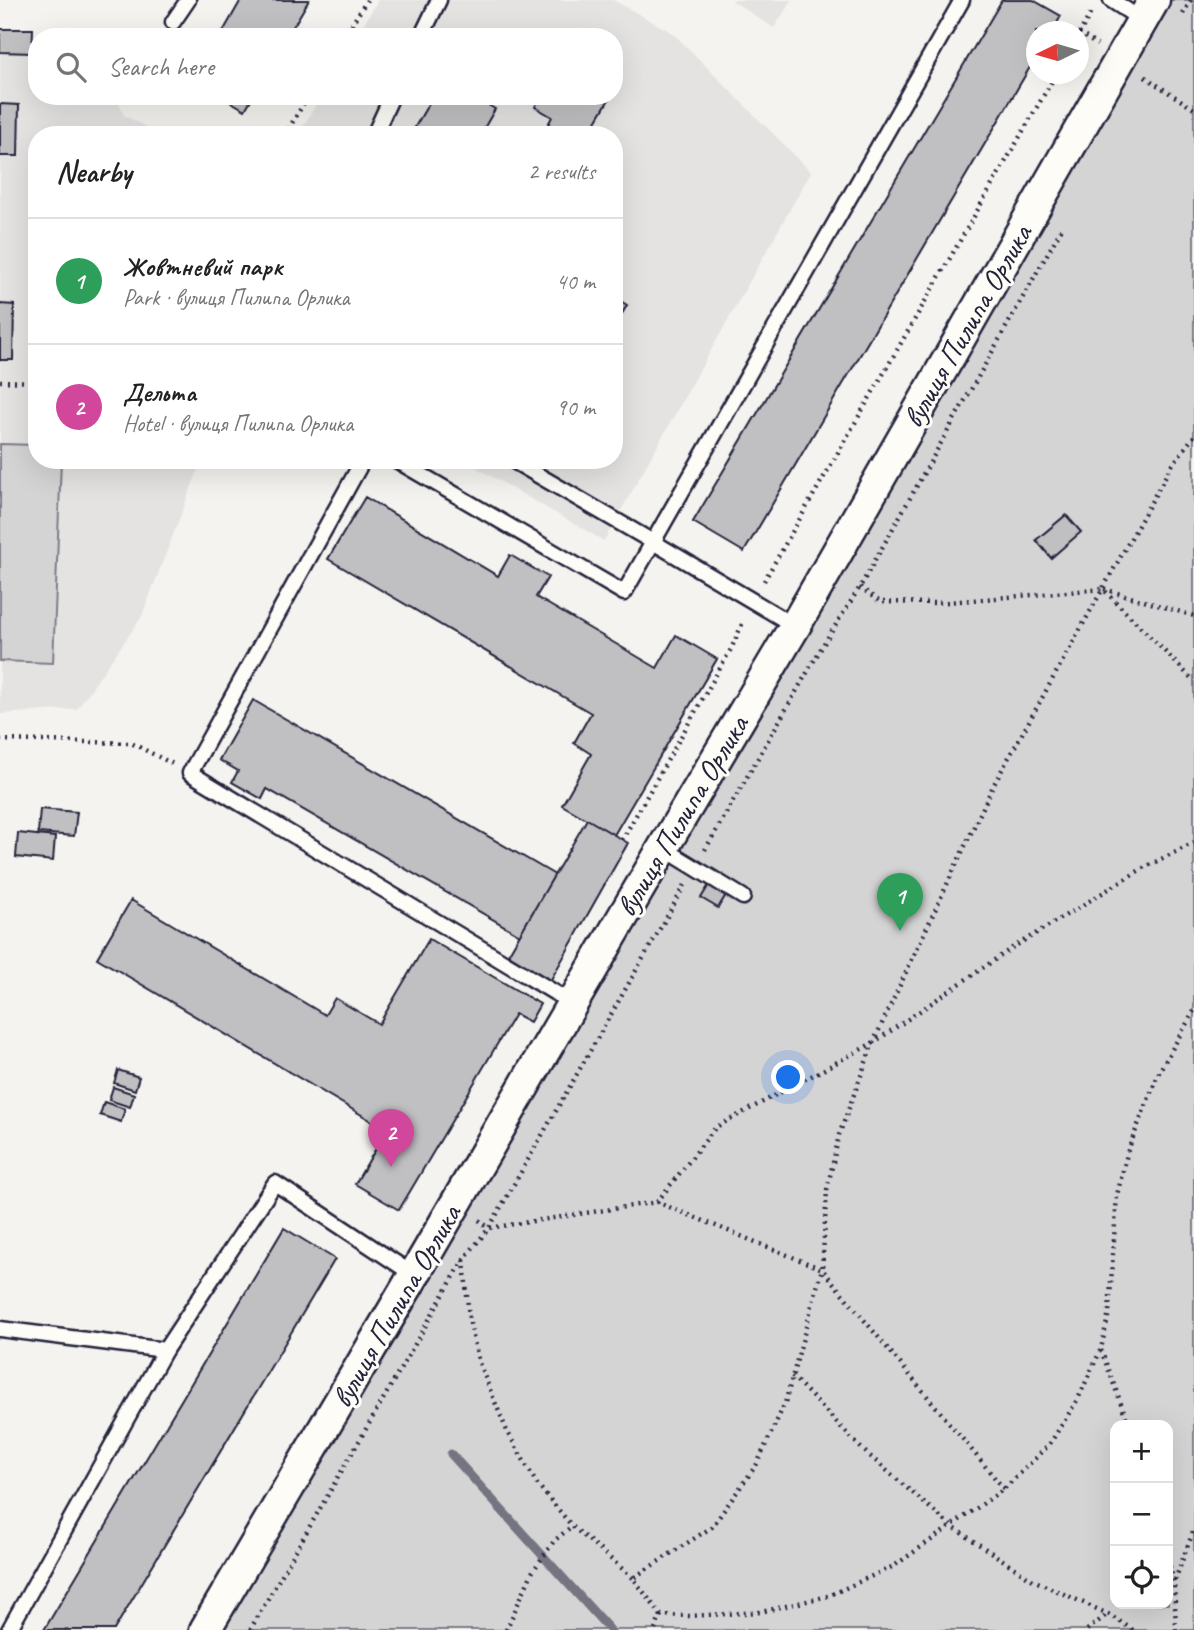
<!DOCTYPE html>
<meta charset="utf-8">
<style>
body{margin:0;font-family:Caveat,sans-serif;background:#f2f2f2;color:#222}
.controls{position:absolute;right:21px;bottom:21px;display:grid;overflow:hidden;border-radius:14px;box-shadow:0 7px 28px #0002}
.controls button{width:63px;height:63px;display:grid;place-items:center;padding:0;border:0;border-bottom:2px solid #e0e0e0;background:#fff;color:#222;font:35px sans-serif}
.compass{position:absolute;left:1026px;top:21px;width:63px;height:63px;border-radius:50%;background:#fff;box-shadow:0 7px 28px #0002;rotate:265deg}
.you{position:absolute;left:789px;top:1078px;width:24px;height:24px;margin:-18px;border:5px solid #fff;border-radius:50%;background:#1a73e8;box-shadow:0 0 0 10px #1a73e833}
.badge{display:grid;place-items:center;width:46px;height:46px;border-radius:50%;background:#c8321e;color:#fff;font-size:23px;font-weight:700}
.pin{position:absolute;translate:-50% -58px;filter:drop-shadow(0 2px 4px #0008)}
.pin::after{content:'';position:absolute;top:37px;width:24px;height:21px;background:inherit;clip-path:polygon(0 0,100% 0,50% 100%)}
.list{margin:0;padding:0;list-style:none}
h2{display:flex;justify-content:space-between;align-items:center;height:91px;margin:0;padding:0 28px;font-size:30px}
h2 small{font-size:23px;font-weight:400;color:#767676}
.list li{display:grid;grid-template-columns:46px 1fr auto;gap:21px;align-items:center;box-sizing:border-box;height:126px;padding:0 28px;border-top:2px solid #e0e0e0}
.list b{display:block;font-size:26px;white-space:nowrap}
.list p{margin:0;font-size:23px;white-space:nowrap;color:#767676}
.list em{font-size:23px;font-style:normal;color:#767676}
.icon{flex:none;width:38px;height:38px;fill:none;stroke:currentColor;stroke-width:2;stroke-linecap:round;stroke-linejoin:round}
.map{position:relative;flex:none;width:1194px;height:1630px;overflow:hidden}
.search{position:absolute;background:#fff;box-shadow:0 7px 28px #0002;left:28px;top:28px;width:595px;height:77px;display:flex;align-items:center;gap:18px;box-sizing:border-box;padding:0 24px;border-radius:28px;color:#767676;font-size:26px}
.panel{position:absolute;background:#fff;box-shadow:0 7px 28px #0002;left:28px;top:126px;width:595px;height:343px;border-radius:28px}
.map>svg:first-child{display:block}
.built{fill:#e4e3e2}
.green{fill:#d5d4d5;stroke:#7c7b88;stroke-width:2;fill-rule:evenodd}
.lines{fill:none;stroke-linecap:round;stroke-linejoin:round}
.stream{stroke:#757582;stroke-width:9}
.building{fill:#c0bfc2;stroke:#22223b;stroke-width:2}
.service-casing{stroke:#22223b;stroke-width:19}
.minor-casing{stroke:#22223b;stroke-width:35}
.path{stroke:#22223b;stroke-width:4.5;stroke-dasharray:2 5;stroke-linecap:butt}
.service{stroke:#fdfcf7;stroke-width:14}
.minor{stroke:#fdfcf7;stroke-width:30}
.labels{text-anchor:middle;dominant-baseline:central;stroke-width:6;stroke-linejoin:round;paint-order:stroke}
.street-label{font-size:30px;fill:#22223b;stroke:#fdfcf7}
</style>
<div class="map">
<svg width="1194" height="1630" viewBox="0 0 1194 1630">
<rect width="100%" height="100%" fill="#f4f3ef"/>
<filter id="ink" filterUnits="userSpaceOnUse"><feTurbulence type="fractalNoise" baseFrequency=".0143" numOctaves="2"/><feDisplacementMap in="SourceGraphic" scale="14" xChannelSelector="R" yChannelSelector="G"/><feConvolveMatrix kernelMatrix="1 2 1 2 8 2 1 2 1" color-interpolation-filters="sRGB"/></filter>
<g filter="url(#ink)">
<!-- built -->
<g class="built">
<polygon points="378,0 613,0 673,33 811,172 604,541 463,460 614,460 614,135 298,135 321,96 614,96 614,37 356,37"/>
<polygon points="731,0 792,0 774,28"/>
<polygon points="0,52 37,53 37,96 116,96 124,115 161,135 37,135 37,460 202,460 141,618 77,709 0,714"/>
</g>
<!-- green -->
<g class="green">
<path d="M1152 0H1194V1630H201ZM1115 1425H1168V1604H1115Z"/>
<polygon points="0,444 37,445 37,460 61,460 53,663 0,661"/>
</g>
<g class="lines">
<!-- stream -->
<polyline class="stream" points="451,1454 610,1630"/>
</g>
<!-- building -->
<g class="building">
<polygon points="241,0 309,0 287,37 220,37"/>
<polygon points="1002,0 1033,0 1061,16 1052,32 1036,32 1036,57 744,552 693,522"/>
<polygon points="0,29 33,29 32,53 0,52"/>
<polygon points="221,96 253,96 245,110"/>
<polygon points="433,96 473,96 495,109 483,130 492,135 427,135 415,127"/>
<polygon points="541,96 611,96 588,135 549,135 544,132 552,117 535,107"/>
<polygon points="0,104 19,105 18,156 0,156"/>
<polygon points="614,297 627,305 614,328"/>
<polygon points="0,304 14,305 13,360 0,360"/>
<polygon points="365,497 498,576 510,555 548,577 536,597 657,668 676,635 717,659 614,835 562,805 591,754 574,743 591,713 328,559"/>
<polygon points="1066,515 1081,532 1051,558 1036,540"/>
<polygon points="253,700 555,875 520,935 267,789 262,799 232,782 238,771 219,760"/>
<polygon points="40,809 77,812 74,836 38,833"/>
<polygon points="587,819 628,843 549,983 506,958"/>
<polygon points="18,833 55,837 53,861 16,857"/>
<polygon points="709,885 726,895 718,908 701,898"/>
<polygon points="131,900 325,1015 335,998 379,1024 429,939 540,1004 530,1022 515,1014 399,1210 355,1184 387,1130 97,958"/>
<polygon points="118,1070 139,1077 135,1090 114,1083"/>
<polygon points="113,1087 134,1094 130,1107 109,1100"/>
<polygon points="104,1102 125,1109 121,1122 100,1115"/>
<polygon points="284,1228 335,1259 114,1630 44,1630"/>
</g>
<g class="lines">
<defs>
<g id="service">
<polyline points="1111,0 1142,20"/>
<polyline points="173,22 188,0"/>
<polyline points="421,37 439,0"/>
<polyline points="374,135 392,96"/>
<polyline points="363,460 190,773 572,1003"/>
<polyline points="396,460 624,593 653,542 512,460"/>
<polyline points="795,626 653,542 962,0"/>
<polyline points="663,848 743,897"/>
<polyline points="0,1329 165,1350 275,1183 414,1275"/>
<polyline points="9,1630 165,1350"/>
</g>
<polyline id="minor" points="205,1630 414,1275 663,848 795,626 1154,0"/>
</defs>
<!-- service casing -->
<use href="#service" class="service-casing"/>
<!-- minor casing -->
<use href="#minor" class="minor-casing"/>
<!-- path -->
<g class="path">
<polyline points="1183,14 1191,0"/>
<polyline points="1079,33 1097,45"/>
<polyline points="1079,34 1092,11"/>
<polyline points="344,37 367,0"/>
<polyline points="1145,77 1194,109"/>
<polyline points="285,135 308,96"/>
<polyline points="0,381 37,382"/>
<polyline points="1194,436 1170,468 993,786 873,1043 839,1135 827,1190 822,1269 785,1403 757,1464 712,1527 633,1578 661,1615 690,1616 761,1612 828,1596 894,1566 1004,1489 1049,1445 1078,1399 1101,1349 1109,1312 1117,1195 1128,1150 1160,1070 1194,1011"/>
<polyline points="764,581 1056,74"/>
<polyline points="860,587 880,602 936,603 1103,589 1194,681"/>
<polyline points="1104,589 1194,616"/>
<polyline points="0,740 131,743 173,764"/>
<polyline points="622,840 731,649 744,620"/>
<polyline points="705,850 823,645 860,587 1063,226"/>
<polyline points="657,1202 716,1127 873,1043 1012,948 1145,867 1194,843"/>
<polyline points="479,1220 489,1228 657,1202 822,1269 1004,1489"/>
<polyline points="464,1260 469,1319 479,1363 507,1431 537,1484 572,1526"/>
<polyline points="1101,1350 1129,1425"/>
<polyline points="792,1376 863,1450 951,1526 1033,1580 1108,1614 1133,1630"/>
<polyline points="1168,1559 1174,1582 1176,1630"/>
<polyline points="1175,1580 1194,1529"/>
<polyline points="250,1630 464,1259 489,1228 685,885"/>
<polyline points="506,1630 533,1571 554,1541 572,1526 633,1578"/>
<polyline points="655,1630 661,1615"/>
<polyline points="1087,1630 1108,1614"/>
</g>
<!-- service -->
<use href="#service" class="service"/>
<!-- minor -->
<use href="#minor" class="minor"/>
</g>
</g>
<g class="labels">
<!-- street labels -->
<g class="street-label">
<text transform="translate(967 326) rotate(-60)">вулиця Пилипа Орлика</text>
<text transform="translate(682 816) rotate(-59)">вулиця Пилипа Орлика</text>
<text transform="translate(396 1306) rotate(-60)">вулиця Пилипа Орлика</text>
</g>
</g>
</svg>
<div class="controls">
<button>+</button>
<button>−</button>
<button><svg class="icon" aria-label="locate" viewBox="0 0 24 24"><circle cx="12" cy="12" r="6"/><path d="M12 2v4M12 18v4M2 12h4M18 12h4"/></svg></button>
</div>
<svg class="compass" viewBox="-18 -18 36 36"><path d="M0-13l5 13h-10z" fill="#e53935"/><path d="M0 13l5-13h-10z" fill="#767676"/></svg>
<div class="you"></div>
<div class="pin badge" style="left:900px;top:931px;background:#2e9e5b">1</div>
<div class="pin badge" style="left:391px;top:1167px;background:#d1479c">2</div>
<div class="search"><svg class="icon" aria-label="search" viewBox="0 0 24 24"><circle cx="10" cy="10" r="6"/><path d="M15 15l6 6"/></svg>Search here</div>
<section class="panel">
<h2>Nearby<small>2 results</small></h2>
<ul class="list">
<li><span class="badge" style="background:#2e9e5b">1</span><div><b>Жовтневий парк</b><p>Park · вулиця Пилипа Орлика</p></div><em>40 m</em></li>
<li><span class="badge" style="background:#d1479c">2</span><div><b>Дельта</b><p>Hotel · вулиця Пилипа Орлика</p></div><em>90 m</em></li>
</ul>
</section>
</div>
